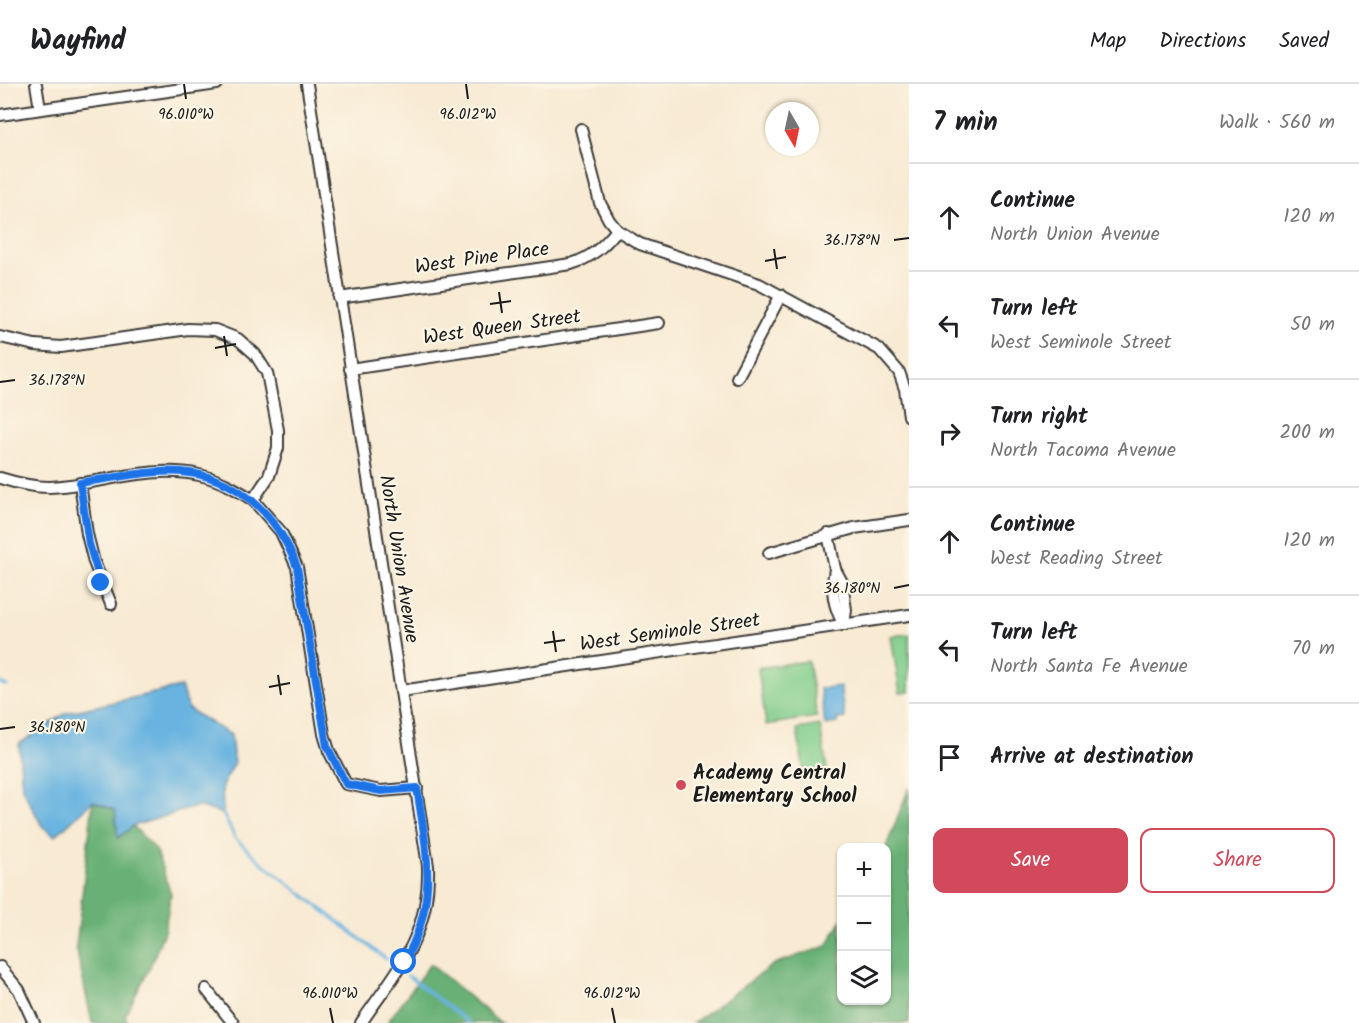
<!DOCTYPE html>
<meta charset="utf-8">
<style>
body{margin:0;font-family:Kalam,sans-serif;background:#f2f2f2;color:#202124}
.controls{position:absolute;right:18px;bottom:18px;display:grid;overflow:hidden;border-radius:12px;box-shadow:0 2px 4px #0004}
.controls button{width:54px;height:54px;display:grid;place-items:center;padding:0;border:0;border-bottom:2px solid #e0e0e0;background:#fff;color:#202124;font:30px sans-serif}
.compass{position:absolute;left:765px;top:18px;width:54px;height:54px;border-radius:50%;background:#fff;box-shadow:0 2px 4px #0004;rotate:171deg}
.stop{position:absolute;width:18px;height:18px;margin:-14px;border:4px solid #1a73e8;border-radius:50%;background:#fff}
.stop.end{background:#1a73e8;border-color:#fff;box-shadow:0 2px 6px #0008}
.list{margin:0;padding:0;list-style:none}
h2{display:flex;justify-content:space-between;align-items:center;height:78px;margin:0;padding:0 24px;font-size:26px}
h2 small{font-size:20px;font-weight:400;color:#757577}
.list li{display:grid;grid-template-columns:39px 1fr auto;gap:18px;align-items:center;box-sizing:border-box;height:108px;padding:0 24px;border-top:2px solid #e0e0e0}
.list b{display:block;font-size:22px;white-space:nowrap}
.list p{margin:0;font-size:20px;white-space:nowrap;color:#757577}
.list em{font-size:20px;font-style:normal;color:#757577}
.actions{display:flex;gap:12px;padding:18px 24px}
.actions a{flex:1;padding:14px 0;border:2px solid #d1495b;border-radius:12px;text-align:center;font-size:21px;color:#d1495b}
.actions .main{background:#d1495b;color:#fff}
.icon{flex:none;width:33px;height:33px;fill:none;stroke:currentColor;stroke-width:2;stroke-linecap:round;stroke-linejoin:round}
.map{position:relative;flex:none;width:909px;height:939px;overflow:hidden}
header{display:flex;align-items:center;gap:36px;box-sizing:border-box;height:84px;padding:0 30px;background:#fff;border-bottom:2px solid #e0e0e0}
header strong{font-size:28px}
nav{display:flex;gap:33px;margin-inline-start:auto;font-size:21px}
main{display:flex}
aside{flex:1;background:#fff}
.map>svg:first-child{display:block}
.green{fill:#7fcc8a;stroke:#4e7453;stroke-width:1.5}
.forest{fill:#67b076;stroke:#426649;stroke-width:1.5}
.water{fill:#67b3e0;stroke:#42687e;stroke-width:1.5}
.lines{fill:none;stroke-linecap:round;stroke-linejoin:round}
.stream{stroke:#67b3e0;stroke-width:3}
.minor-casing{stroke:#3d3b37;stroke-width:14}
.minor{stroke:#fff;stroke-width:10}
.route{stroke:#1a73e8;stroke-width:8}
.ticks{fill:none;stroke:#1c1c1c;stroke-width:2}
.poi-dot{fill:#d1495b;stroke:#fcf5e5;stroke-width:2}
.labels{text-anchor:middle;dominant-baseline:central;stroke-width:4.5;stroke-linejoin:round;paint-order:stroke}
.street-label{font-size:20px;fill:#1c1c1c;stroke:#fcf5e5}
.poi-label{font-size:20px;font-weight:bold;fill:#1c1c1c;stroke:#fcf5e5;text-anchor:start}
.ticks-label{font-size:15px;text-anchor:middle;fill:#1c1c1c;stroke:#fcf5e5;stroke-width:4.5;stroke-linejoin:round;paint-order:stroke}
</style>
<header>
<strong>Wayfind</strong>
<nav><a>Map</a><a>Directions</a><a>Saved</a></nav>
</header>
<main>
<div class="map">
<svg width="909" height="939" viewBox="0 0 909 939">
<rect width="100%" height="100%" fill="#fcf5e5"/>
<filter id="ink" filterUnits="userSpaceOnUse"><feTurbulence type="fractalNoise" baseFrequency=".0167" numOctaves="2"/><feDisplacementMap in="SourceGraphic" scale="12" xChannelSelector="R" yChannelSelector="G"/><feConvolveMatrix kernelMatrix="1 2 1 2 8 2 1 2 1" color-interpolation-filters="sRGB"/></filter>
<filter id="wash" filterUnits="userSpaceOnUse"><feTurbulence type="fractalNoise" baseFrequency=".008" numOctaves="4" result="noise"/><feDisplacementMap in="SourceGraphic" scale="24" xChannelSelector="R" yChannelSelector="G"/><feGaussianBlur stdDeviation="1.35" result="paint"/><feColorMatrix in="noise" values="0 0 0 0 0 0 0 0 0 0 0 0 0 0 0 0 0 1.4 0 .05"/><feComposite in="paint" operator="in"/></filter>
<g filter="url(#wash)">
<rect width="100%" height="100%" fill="#f8ead3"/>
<!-- green -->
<g class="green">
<polygon points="909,550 909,608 900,609 891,552"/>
<polygon points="808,577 817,633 766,641 758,584"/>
<polygon points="820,641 827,685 804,689 797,645"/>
</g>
<!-- forest -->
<g class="forest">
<polygon points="909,704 909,939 693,939 774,880 827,862 841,837 842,916 886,916 886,763"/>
<polygon points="93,717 115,726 118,753 133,742 156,766 171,810 164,848 150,883 125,932 128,939 92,939 76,863"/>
<polygon points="430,880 501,939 387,939"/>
</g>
<!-- water -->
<g class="water">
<polygon points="840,602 845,634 837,635 838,639 825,641 820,605"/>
<polygon points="181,603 188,625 231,651 234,680 222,702 223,730 198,722 133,742 118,754 115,726 93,717 55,752 42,742 22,704 19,660 66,629"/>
</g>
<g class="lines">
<!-- stream -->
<g class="stream">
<polyline points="0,599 7,602"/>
<polyline points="223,730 235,754 261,778 386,875"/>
<polyline points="408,892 469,939"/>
</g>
</g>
</g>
<g filter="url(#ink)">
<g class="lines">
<defs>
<g id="minor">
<polyline points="36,0 40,25"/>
<path d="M307 0 428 782C430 852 398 885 361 939"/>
<polyline points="0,31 217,0"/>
<polyline points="581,45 600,119 609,136 617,146 640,160 759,200 879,265 899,288 905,305 909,332"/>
<path d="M339 214 571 180C591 174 604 162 617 146"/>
<polyline points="0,253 35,261 61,263 188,245 215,246 238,255 255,270 267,289 278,346 278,364 269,392 253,416 281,448 297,483 324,650 329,667 346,700 381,707 417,704"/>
<polyline points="350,285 659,239"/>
<polyline points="737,294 781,211"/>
<path d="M0 394C16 399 32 403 49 403 99 401 149 380 199 391 219 395 236 405 253 416"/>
<polyline points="80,399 87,450 94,478 111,520"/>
<polyline points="828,450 835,485 842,498 846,526 844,541"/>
<polyline points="769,469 854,444 909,436"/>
<path d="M835 485C831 506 833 522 844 541"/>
<polyline points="401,607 909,531"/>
<polyline points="0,883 19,906 34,939"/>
<polyline points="206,905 233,939"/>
</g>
</defs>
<!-- minor casing -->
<use href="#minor" class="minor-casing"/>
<!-- minor -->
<use href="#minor" class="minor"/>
</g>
</g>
<g class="lines" filter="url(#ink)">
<!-- route -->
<path class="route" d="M101 499 89 460 80 399C105 395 131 390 157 388 225 383 274 421 297 483L327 662 346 700 381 707 417 704C427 770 439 817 404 878"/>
</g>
<!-- ticks -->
<path class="ticks" d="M184 0 186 15M466 0 468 15M894 156 909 154M774 165 777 185M765 177 786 173M499 208 502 229M490 220 511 217M224 252 227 272M215 264 236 260M0 298 15 296M894 504 909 501M553 547 556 568M544 559 565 556M278 591 281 611M269 603 290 599M0 645 15 643M330 924 333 939M612 924 615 939"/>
<!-- markers -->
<circle class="poi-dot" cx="681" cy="701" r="6"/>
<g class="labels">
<!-- street labels -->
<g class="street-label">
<text transform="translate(482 175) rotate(-8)">West Pine Place</text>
<text transform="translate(502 244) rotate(-8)">West Queen Street</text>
<text transform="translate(398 475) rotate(81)">North Union Avenue</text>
<text transform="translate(670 549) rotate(-8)">West Seminole Street</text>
</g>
<!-- poi labels -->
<g class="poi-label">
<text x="693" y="690">Academy Central<tspan x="693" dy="23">Elementary School</tspan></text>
</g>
</g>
<g class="ticks-label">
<text x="186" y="35">96.010°W</text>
<text x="468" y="35">96.012°W</text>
<text x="852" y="161">36.178°N</text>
<text x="57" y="301">36.178°N</text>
<text x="852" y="509">36.180°N</text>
<text x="57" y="648">36.180°N</text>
<text x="330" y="914">96.010°W</text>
<text x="612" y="914">96.012°W</text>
</g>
</svg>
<div class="controls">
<button>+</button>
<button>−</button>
<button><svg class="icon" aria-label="layers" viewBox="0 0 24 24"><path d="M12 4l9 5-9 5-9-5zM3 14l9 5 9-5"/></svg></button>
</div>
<svg class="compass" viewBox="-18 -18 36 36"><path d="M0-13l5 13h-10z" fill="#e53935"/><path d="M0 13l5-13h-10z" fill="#757577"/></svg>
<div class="stop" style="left:404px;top:878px"></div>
<div class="stop end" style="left:101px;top:499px"></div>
</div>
<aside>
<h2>7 min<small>Walk · 560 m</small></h2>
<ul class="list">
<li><svg class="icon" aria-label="ahead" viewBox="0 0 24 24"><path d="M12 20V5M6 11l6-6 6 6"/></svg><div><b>Continue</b><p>North Union Avenue</p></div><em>120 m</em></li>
<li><svg class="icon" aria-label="left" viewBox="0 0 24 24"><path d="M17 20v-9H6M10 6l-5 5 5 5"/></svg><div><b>Turn left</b><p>West Seminole Street</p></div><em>50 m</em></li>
<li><svg class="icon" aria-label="right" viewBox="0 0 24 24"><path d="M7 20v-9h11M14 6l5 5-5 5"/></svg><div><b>Turn right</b><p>North Tacoma Avenue</p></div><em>200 m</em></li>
<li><svg class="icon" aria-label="ahead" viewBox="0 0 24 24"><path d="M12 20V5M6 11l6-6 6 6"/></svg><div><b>Continue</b><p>West Reading Street</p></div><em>120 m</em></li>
<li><svg class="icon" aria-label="left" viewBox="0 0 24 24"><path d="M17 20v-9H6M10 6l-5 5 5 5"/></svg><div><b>Turn left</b><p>North Santa Fe Avenue</p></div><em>70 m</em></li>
<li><svg class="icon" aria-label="arrive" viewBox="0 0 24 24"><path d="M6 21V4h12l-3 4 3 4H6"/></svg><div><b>Arrive at destination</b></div></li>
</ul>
<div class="actions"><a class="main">Save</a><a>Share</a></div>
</aside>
</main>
